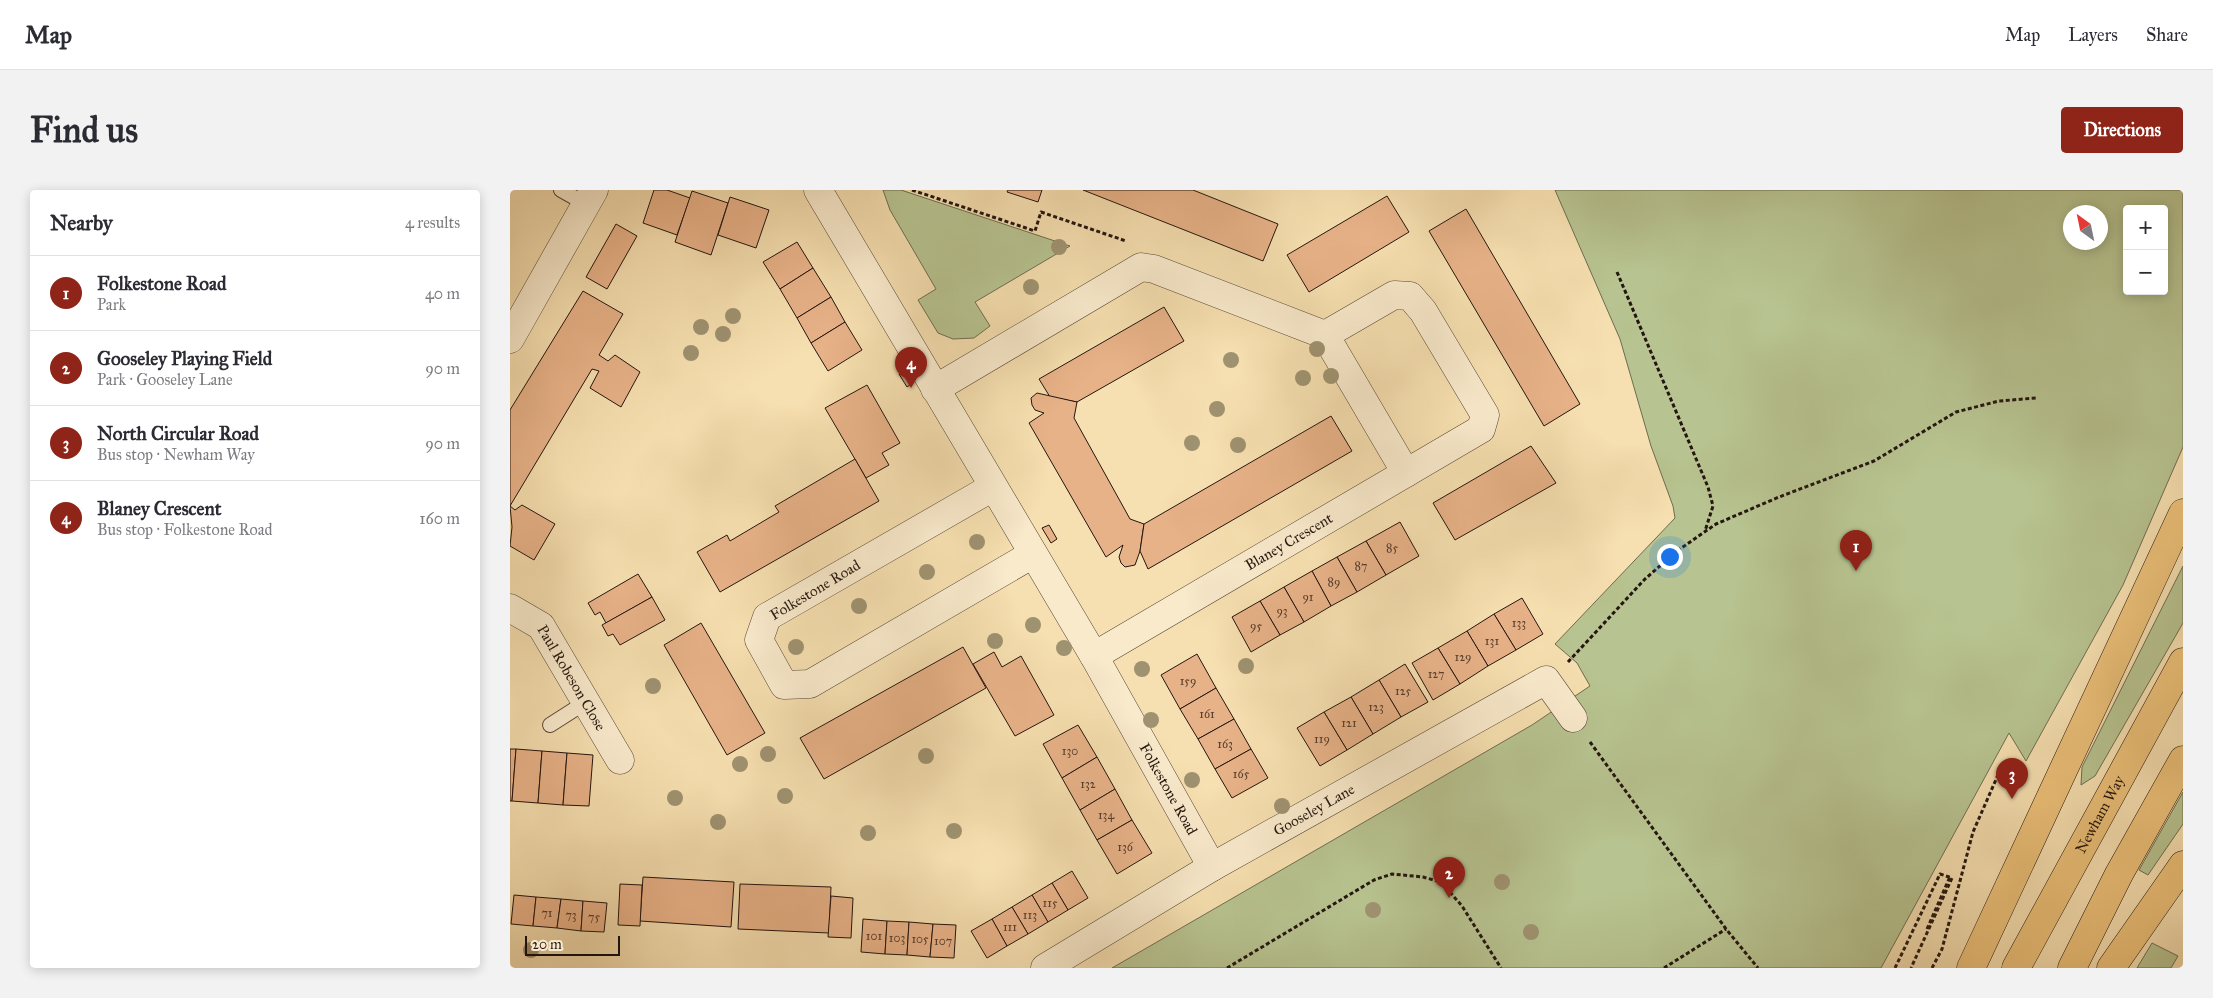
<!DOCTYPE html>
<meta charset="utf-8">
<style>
body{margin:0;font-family:"IM FELL Great Primer",serif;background:#f2f2f3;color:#2b2b33}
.controls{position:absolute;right:15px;top:15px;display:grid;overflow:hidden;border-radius:5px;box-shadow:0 2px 12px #0003}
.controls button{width:45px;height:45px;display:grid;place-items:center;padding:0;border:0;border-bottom:1px solid #e1e1e2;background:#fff;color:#2b2b33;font:25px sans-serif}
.compass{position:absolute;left:1553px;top:15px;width:45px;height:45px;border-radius:50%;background:#fff;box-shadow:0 2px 12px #0003;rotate:327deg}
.scale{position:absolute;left:15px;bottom:12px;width:95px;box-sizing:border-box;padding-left:5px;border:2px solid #24160f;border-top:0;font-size:14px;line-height:18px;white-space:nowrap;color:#24160f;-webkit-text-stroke:4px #f9eacc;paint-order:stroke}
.you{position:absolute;left:1159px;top:366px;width:18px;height:18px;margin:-12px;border:4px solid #fff;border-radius:50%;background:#1a73e8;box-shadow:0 0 0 8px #1a73e833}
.badge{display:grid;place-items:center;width:32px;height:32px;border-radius:50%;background:#8f2418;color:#fff;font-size:16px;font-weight:700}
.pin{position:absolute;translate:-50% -41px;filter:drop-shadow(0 1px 2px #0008)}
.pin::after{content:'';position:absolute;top:26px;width:18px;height:15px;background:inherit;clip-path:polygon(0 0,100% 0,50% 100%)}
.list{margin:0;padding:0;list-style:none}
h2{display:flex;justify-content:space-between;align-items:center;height:65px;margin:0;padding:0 20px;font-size:21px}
h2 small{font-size:16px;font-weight:400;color:#7c7c81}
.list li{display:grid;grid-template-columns:32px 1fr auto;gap:15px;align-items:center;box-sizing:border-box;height:75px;padding:0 20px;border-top:1px solid #e1e1e2}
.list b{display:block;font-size:19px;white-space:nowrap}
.list p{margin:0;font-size:16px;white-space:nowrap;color:#7c7c81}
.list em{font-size:16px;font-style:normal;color:#7c7c81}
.map{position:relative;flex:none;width:1673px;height:778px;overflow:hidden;border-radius:5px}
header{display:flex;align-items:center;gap:30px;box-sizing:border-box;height:70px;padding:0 25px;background:#fff;border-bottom:1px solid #e1e1e2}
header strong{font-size:24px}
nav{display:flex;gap:28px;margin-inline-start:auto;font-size:18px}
.intro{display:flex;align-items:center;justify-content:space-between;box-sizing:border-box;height:120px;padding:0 30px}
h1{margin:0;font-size:35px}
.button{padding:12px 22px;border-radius:5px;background:#8f2418;color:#fff;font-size:18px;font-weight:700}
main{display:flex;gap:30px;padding:0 30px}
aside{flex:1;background:#fff;border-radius:5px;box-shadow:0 2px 12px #0003}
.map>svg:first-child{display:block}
.green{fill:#b7c390;stroke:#6e6c50;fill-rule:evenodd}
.building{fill:#e8b288;stroke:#24160f}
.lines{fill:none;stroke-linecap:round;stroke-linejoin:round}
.lane-casing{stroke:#584837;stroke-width:16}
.street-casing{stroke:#584837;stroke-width:29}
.highway-casing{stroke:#24160f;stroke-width:29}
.path{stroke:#24160f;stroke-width:3;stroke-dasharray:4 2.5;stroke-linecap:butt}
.lane{stroke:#f9eacc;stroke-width:14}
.street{stroke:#f9eacc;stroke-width:28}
.highway{stroke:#ebc078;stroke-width:28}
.tree{fill:#9f9270}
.labels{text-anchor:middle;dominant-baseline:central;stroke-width:4;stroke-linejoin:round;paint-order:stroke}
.number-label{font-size:12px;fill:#553d2d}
.street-label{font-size:15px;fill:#24160f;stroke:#f9eacc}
</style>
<header>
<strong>Map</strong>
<nav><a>Map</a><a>Layers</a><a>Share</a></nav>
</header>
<div class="intro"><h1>Find us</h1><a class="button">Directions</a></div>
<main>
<aside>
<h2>Nearby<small>4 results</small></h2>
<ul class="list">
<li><span class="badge">1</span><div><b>Folkestone Road</b><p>Park</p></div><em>40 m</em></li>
<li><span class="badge">2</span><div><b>Gooseley Playing Field</b><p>Park · Gooseley Lane</p></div><em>90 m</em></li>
<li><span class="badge">3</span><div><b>North Circular Road</b><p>Bus stop · Newham Way</p></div><em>90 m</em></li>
<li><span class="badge">4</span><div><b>Blaney Crescent</b><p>Bus stop · Folkestone Road</p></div><em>160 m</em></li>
</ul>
</aside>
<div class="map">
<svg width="1673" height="778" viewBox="0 0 1673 778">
<rect width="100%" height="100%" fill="#f6dfb0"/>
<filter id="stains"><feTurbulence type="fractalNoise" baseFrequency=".004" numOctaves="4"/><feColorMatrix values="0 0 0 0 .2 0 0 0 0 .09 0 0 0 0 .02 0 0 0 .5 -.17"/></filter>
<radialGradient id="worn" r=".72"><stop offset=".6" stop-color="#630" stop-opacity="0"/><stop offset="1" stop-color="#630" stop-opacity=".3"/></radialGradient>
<!-- green -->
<g class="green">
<polygon points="373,0 391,0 560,56 465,112 480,136 464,148 443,149 428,143 408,110 426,99 380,20"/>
<path d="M1045 0H1673V257L1613 395 1516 571 1499 543 1371 778H602L1022 535 1080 496 1067 473 1045 454 1165 328 1163 316 1141 256 1110 149ZM1617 19H1654V101H1617ZM1560 22H1590V52H1560Z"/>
<polygon points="1673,376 1673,433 1585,586 1571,595 1572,577"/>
<polygon points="1673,602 1673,634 1638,685 1629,680"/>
<polygon points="1642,753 1668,766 1661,778 1627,778"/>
</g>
<!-- building -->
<g class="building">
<polygon points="144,0 157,0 180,8 167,45 133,33"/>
<polygon points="498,0 532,0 528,12 497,2"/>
<polygon points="573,0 683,0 768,34 753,71"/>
<polygon points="182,1 218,13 201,65 165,52"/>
<polygon points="877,6 899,42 799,102 777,65"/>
<polygon points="220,7 259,20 246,58 208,45"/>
<polygon points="956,19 1070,214 1034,236 919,41"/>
<polygon points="106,34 127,46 97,99 76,87"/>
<polygon points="287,52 303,78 270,99 253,72"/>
<polygon points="303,78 321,107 287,128 270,99"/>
<polygon points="73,101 113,124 89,165 98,171 105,165 130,182 111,217 80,198 89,181 82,179 0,316 0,220"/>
<polygon points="321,107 335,132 301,153 287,128"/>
<polygon points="654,117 674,151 567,212 540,207 529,189"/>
<polygon points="335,132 352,160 318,181 301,153"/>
<polygon points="393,182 401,194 397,197 389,184"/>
<polygon points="357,195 390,253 372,263 379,275 356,288 315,218"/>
<polygon points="527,203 567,212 564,228 620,329 634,334 630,361 625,375 615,377 611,373 609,367 613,355 596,367 519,233 534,223 525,220 522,215 521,208"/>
<polygon points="821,226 842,261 638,379 630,361 634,334"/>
<polygon points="1021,256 1046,293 945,350 923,313"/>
<polygon points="345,269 369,311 210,402 187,362 217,345 220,351 269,322 265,316"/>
<polygon points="12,315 45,334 24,370 0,356 2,337 0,316 5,320"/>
<polygon points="890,332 909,366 876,385 856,351"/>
<polygon points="539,335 547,349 541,353 532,338"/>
<polygon points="856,351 876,385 847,402 827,367"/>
<polygon points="827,367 847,402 821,416 802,381"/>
<polygon points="802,381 821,416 794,432 774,397"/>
<polygon points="128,384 142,407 96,433 90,422 85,425 78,413"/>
<polygon points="774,397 794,432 770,445 750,411"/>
<polygon points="142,407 155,430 110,455 103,444 98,446 92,435"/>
<polygon points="1012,408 1033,444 1006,460 984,424"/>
<polygon points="750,411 770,445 741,462 722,427"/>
<polygon points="984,424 1006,460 978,476 957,441"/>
<polygon points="191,433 255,543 217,565 154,455"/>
<polygon points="957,441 978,476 950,494 928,458"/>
<polygon points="453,457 476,498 314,589 290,548"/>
<polygon points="928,458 950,494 923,510 902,473"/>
<polygon points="484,462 492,477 511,466 544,525 505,546 463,474"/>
<polygon points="687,464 706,498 670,519 651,485"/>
<polygon points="895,474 918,512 891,527 869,490"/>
<polygon points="869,490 891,527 863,544 841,507"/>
<polygon points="706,498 724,529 688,549 670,519"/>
<polygon points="841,507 863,544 837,560 814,522"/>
<polygon points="814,522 837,560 810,576 787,538"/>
<polygon points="724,529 741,559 705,579 688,549"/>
<polygon points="568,535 587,567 552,588 533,554"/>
<polygon points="0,559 6,559 2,611 0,611"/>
<polygon points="6,559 32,561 28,613 2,611"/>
<polygon points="741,559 758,588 722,608 705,579"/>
<polygon points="32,561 57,563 53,615 28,613"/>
<polygon points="57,563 83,565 79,616 53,615"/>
<polygon points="587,567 605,599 570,620 552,588"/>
<polygon points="605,599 622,630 587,650 570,620"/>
<polygon points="622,630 642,663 607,684 587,650"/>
<polygon points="562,681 578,708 558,720 542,693"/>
<polygon points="133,687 224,692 221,737 130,731"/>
<polygon points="542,693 558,720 538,732 522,705"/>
<polygon points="110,694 132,695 130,736 108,735"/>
<polygon points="230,694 321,697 319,743 228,739"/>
<polygon points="4,705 26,707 23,736 1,734"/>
<polygon points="522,705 538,732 518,744 502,717"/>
<polygon points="321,706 343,708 341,748 318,747"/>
<polygon points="26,707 51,709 47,738 23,736"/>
<polygon points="51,709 73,711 71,741 47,738"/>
<polygon points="73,711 97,713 94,742 71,741"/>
<polygon points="502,717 518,744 497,756 482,729"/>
<polygon points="353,729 377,731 375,764 351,762"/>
<polygon points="482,729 497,756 477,768 461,741"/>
<polygon points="377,731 399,732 397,765 375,764"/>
<polygon points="399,732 423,734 420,767 397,765"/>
<polygon points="423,734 446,735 444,768 420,767"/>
</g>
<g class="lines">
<defs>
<g id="lane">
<polyline points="51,0 76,14"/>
<polyline points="40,535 76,512"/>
</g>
<g id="street">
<path id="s1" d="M308 0 584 466 702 677"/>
<polyline points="0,149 84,0"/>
<polyline points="425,199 631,77 644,79 815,145 896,283"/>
<polyline points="483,297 257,427 249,450 274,495 300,494 523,364"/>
<path id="s2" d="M0 418 31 436 110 570"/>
<path id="s3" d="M584 466 971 239 975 225 913 121 900 106 884 105 815 145"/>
<path id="s4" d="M535 778 702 677 1036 490 1063 528"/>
</g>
<g id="highway">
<polyline points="1461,778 1673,323"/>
<path id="s5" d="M1506 778 1673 472"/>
<polyline points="1562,778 1609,684 1673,570"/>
<polyline points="1601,778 1673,675"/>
</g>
</defs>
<!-- lane casing -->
<use href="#lane" class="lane-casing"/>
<!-- street casing -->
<use href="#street" class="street-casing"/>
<!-- highway casing -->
<use href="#highway" class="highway-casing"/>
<!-- path -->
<g class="path">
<polyline points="402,0 525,41 531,22 616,51"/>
<polyline points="1107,82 1198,297 1203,316 1195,341"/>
<polyline points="1058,472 1135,389 1167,361 1206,334 1269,307 1364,271 1446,222 1489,211 1526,208"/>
<polyline points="1080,552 1216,739 1248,778"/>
<polyline points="1417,739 1439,689 1437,688"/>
<polyline points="717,778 864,690 882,684 913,687 931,692 952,716 991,778"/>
<polyline points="1154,778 1216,739"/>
<polyline points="1385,778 1430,684 1442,688 1401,778"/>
<polyline points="1422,778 1432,759 1463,642 1488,585"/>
</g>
<!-- lane -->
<use href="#lane" class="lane"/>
<!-- street -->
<use href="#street" class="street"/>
<!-- highway -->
<use href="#highway" class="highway"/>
</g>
<!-- trees -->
<g class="tree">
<circle cx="549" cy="57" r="8"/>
<circle cx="521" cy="97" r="8"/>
<circle cx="223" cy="126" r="8"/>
<circle cx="191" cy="137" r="8"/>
<circle cx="213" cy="144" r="8"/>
<circle cx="807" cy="159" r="8"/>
<circle cx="181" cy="163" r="8"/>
<circle cx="721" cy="170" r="8"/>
<circle cx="821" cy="186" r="8"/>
<circle cx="793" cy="188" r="8"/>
<circle cx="707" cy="219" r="8"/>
<circle cx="682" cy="253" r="8"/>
<circle cx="728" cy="255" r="8"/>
<circle cx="467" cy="352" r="8"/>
<circle cx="417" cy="382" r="8"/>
<circle cx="349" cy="416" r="8"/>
<circle cx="523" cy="435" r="8"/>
<circle cx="485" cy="451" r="8"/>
<circle cx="286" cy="457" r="8"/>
<circle cx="554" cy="458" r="8"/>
<circle cx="736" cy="476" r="8"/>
<circle cx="632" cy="479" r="8"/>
<circle cx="143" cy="496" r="8"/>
<circle cx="641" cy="530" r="8"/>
<circle cx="258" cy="564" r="8"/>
<circle cx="416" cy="566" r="8"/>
<circle cx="230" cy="574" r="8"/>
<circle cx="682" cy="590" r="8"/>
<circle cx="275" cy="606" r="8"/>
<circle cx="165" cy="608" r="8"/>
<circle cx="772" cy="616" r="8"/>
<circle cx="208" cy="632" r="8"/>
<circle cx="444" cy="641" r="8"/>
<circle cx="358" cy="643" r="8"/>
<circle cx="992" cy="692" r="8"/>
<circle cx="863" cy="720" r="8"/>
<circle cx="1021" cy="742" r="8"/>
<circle cx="21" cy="760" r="8"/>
</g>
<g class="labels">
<!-- number labels -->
<g class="number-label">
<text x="882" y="358">85</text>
<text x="851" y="376">87</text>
<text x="824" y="392">89</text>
<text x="798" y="407">91</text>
<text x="772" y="421">93</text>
<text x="1009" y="433">133</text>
<text x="746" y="436">95</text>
<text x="982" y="451">131</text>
<text x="953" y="467">129</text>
<text x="926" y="484">127</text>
<text x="678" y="491">159</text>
<text x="893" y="501">125</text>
<text x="866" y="517">123</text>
<text x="697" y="524">161</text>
<text x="839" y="533">121</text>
<text x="812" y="549">119</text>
<text x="715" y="554">163</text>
<text x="560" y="561">130</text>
<text x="731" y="584">165</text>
<text x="578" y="594">132</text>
<text x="596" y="625">134</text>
<text x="615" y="657">136</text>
<text x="540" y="713">115</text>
<text x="37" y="723">71</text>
<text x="61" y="725">73</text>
<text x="520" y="725">113</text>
<text x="84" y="727">75</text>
<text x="500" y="737">111</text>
<text x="364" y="746">101</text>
<text x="387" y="748">103</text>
<text x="410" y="749">105</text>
<text x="433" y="751">107</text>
</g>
<!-- street labels -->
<g class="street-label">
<text stroke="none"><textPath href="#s3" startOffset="226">Blaney Crescent</textPath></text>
<text transform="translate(305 400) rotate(-31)">Folkestone Road</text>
<text stroke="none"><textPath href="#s2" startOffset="96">Paul Robeson Close</textPath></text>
<text stroke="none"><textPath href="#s1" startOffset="694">Folkestone Road</textPath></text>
<text stroke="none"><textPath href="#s4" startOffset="312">Gooseley Lane</textPath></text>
<text stroke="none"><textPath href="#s5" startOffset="175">Newham Way</textPath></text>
</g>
</g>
<rect width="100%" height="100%" filter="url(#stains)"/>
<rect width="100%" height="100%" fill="url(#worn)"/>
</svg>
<div class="controls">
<button>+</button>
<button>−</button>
</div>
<svg class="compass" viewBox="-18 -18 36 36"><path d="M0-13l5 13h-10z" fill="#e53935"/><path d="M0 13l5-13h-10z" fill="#7c7c81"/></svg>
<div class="scale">20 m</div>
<div class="you"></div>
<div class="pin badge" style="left:1346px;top:381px">1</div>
<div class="pin badge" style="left:939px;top:708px">2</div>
<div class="pin badge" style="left:1502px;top:609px">3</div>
<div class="pin badge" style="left:401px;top:198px">4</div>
</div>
</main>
